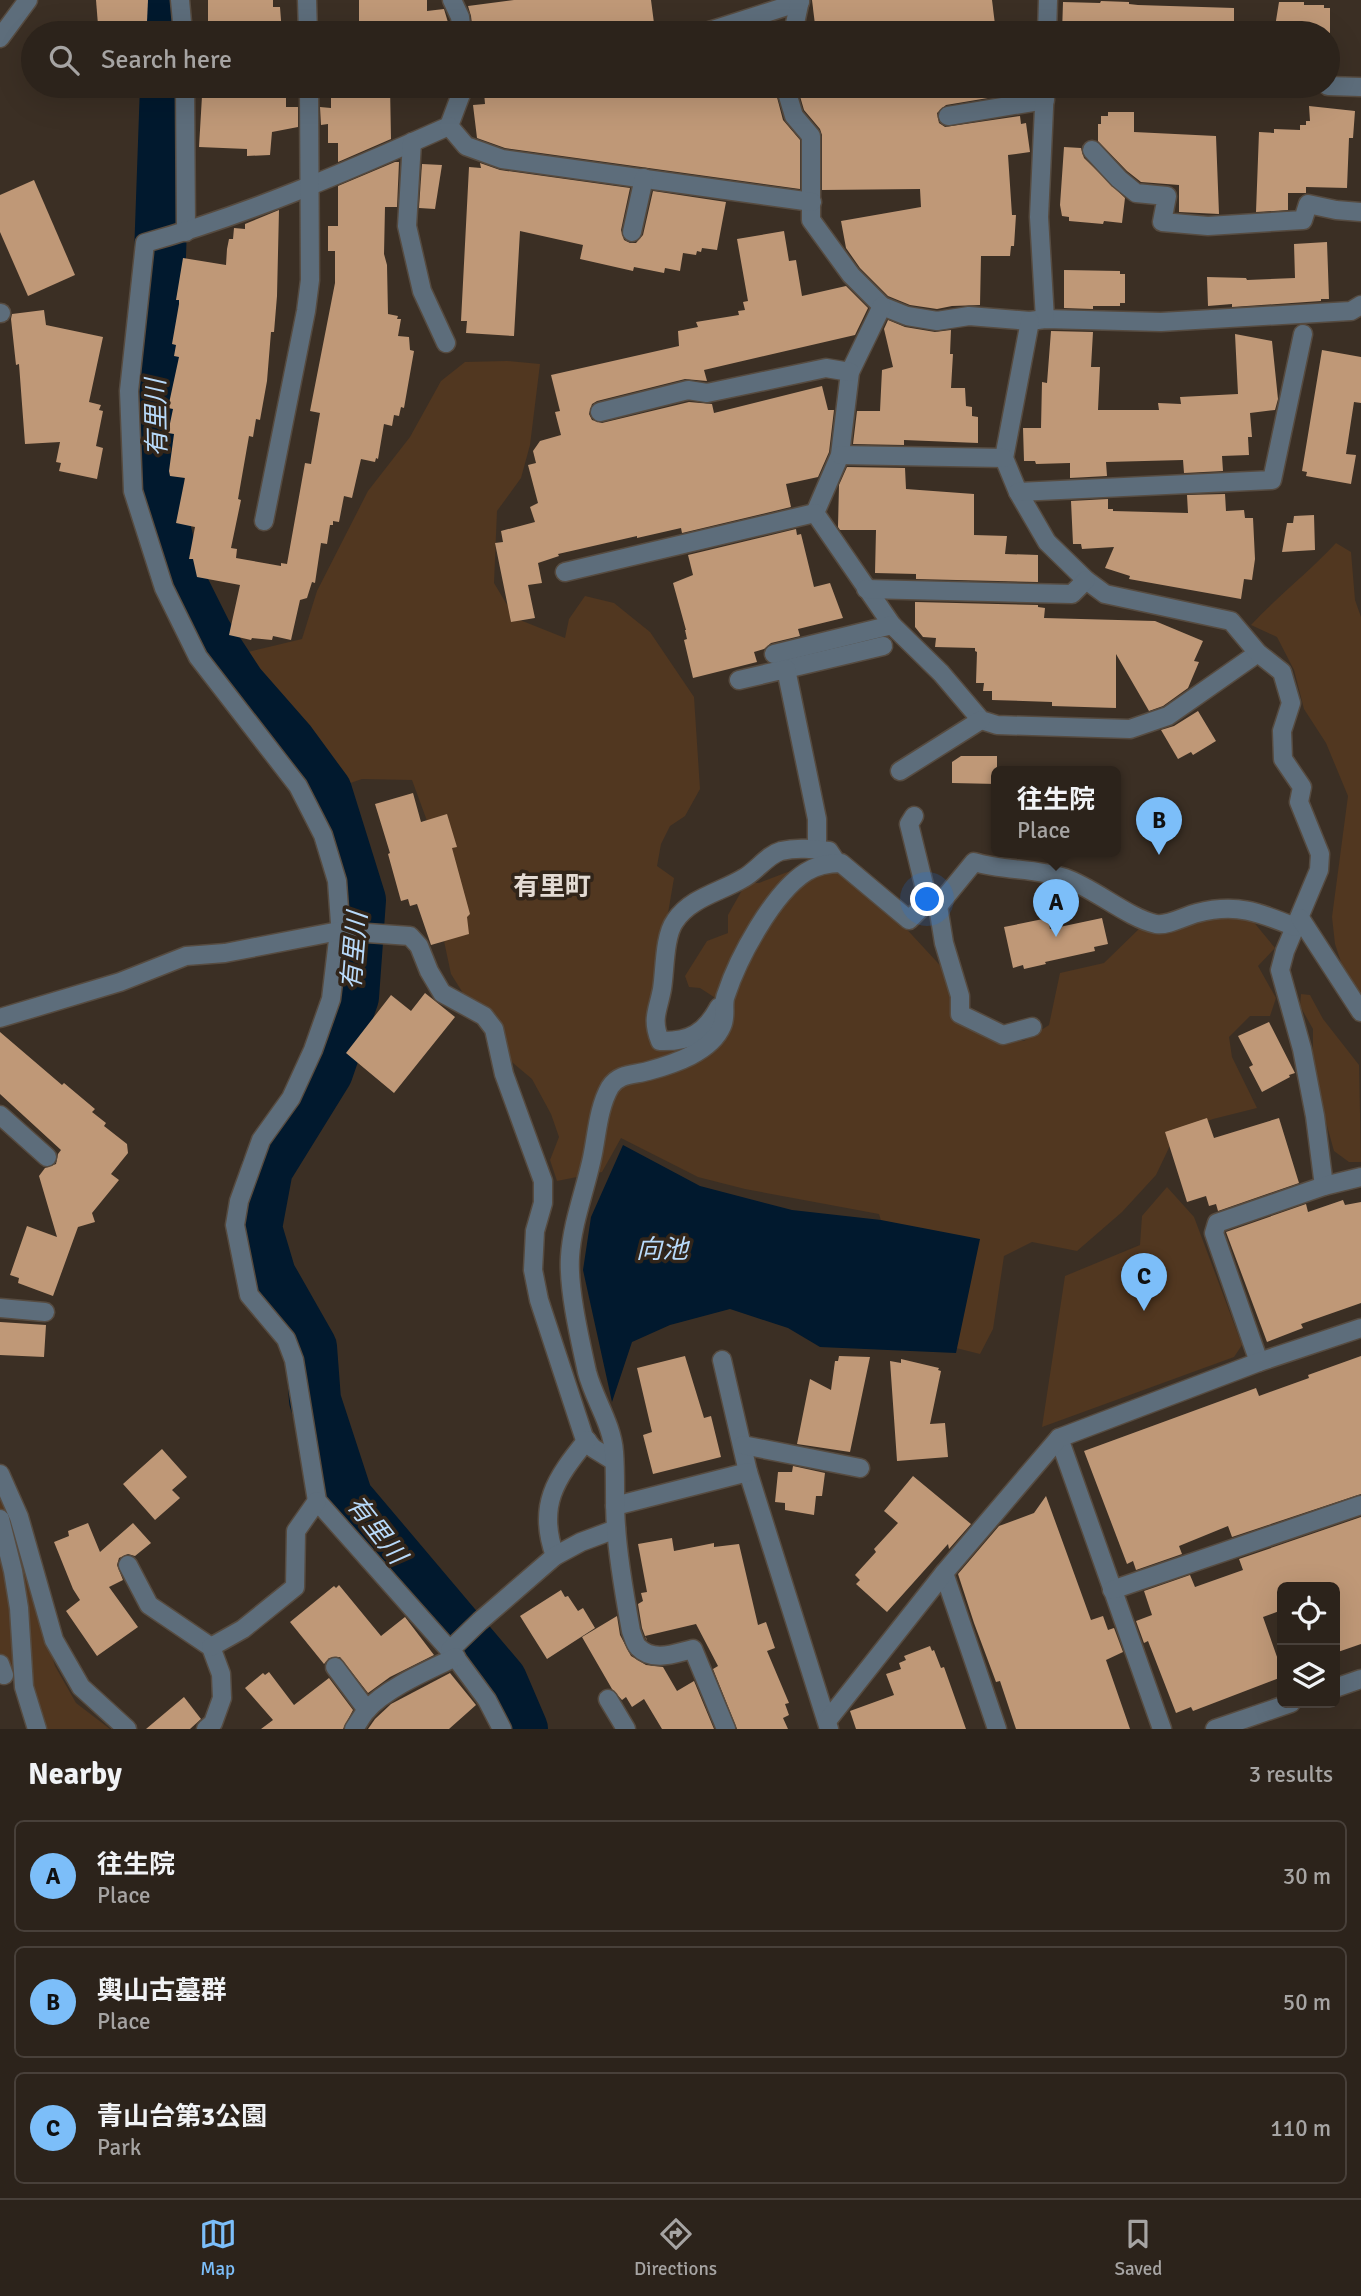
<!DOCTYPE html>
<meta charset="utf-8">
<style>
body{margin:0;font-family:Signika,"Noto Sans JP",sans-serif;background:#382f28;color:#f1f3f6}
.controls{position:absolute;right:21px;bottom:21px;display:grid;overflow:hidden;border-radius:10px;box-shadow:0 7px 28px #0002}
.controls button{width:63px;height:63px;display:grid;place-items:center;padding:0;border:0;border-bottom:2px solid #48403a;background:#2c231b;color:#f1f3f6;font:35px sans-serif}
.you{position:absolute;left:928px;top:900px;width:24px;height:24px;margin:-18px;border:5px solid #fff;border-radius:50%;background:#1a73e8;box-shadow:0 0 0 10px #1a73e833}
.badge{display:grid;place-items:center;width:46px;height:46px;border-radius:50%;background:#7cbef9;color:#111;font-size:23px;font-weight:700}
.pin{position:absolute;translate:-50% -58px;filter:drop-shadow(0 2px 4px #0008)}
.pin::after{content:'';position:absolute;top:37px;width:24px;height:21px;background:inherit;clip-path:polygon(0 0,100% 0,50% 100%)}
.popup{position:absolute;left:991px;top:766px;width:130px;height:91px;box-sizing:border-box;display:grid;place-content:center;border-radius:10px;background:#2c231b;filter:drop-shadow(0 2px 5px #0005);font-size:23px;white-space:nowrap;color:#a6a4a3}
.popup b{font-size:26px;color:#f1f3f6}
.popup::after{content:'';position:absolute;left:50%;top:100%;margin-left:-14px;border:14px solid transparent;border-top-color:#2c231b}
.list{margin:0;padding:0;list-style:none}
h2{display:flex;justify-content:space-between;align-items:center;height:91px;margin:0;padding:0 28px;font-size:30px}
h2 small{font-size:23px;font-weight:400;color:#a6a4a3}
.list li{display:grid;grid-template-columns:46px 1fr auto;gap:21px;align-items:center;box-sizing:border-box;height:112px;margin:0 14px 14px;padding:0 14px;border:2px solid #48403a;border-radius:10px}
.list b{display:block;font-size:26px;white-space:nowrap}
.list p{margin:0;font-size:23px;white-space:nowrap;color:#a6a4a3}
.list em{font-size:23px;font-style:normal;color:#a6a4a3}
.icon{flex:none;width:38px;height:38px;fill:none;stroke:currentColor;stroke-width:2;stroke-linecap:round;stroke-linejoin:round}
.map{position:relative;flex:none;width:1361px;height:1729px;overflow:hidden}
.search{position:absolute;background:#2c231b;box-shadow:0 7px 28px #0002;left:21px;right:21px;top:21px;height:77px;display:flex;align-items:center;gap:18px;box-sizing:border-box;padding:0 24px;border-radius:38px;color:#a6a4a3;font-size:26px}
.sheet{height:469px;background:#2c231b}
nav{display:flex;justify-content:space-around;align-items:center;box-sizing:border-box;height:98px;border-top:2px solid #48403a;background:#2c231b;font-size:19px;color:#a6a4a3}
nav a{display:grid;justify-items:center;gap:4px}
nav .on{color:#7cbef9}
.map>svg:first-child{display:block}
.green{fill:#513720}
.water{fill:#01192e}
.lines{fill:none;stroke-linecap:round;stroke-linejoin:round}
.river{stroke:#01192e;stroke-width:52}
.building{fill:#bf9877}
.minor-casing{stroke:#564b40;stroke-width:21}
.minor{stroke:#5d6d7b;stroke-width:18}
.labels{text-anchor:middle;dominant-baseline:central;stroke-width:7;stroke-linejoin:round;paint-order:stroke}
.water-label{font-size:26px;font-style:italic;fill:#b8dafa;stroke:#31251a}
.neighbourhood-label{font-size:26px;font-weight:bold;fill:#e3dbd4;stroke:#31251a}
</style>
<div class="map">
<svg width="1361" height="1729" viewBox="0 0 1361 1729">
<rect width="100%" height="100%" fill="#3b2f24"/>
<!-- green -->
<g class="green">
<polygon points="507,361 540,364 530,445 521,478 497,511 494,583 515,618 565,638 569,619 585,596 614,603 650,632 694,697 700,789 685,816 670,826 661,844 657,866 674,878 666,925 656,1040 692,1041 717,999 700,988 689,987 685,976 707,941 728,933 728,915 746,883 759,883 806,865 828,866 847,874 900,922 949,975 955,1014 1001,1041 1024,1041 1049,1025 1060,973 1104,963 1141,927 1247,914 1275,948 1258,966 1276,998 1270,1016 1250,1016 1229,1037 1232,1057 1257,1108 1213,1119 1176,1133 1156,1175 1122,1212 1077,1251 1032,1242 1004,1256 993,1329 980,1354 956,1348 886,1237 879,1214 745,1189 698,1177 621,1138 602,1172 557,1181 550,1160 559,1137 551,1114 532,1079 500,1052 451,974 444,941 455,897 412,780 362,779 336,788 313,748 239,663 244,653 302,639 317,591 368,491 410,437 441,381 465,362"/>
<path d="M1336 543 1351 552 1355 600 1361 617V1006L1342 965 1335 944 1332 917 1348 796 1326 743 1304 709 1294 670 1277 637 1251 625C1278 596 1309 572 1336 543Z"/>
<polygon points="1301,994 1310,995 1323,1019 1359,1065 1361,1162 1349,1162 1334,1151 1319,1097 1313,1060 1313,1029 1300,1006"/>
<polygon points="1167,1187 1194,1217 1242,1345 1234,1357 1042,1427 1065,1276 1140,1245 1142,1216"/>
<polygon points="0,1499 15,1532 55,1666 76,1703 110,1729 46,1729 33,1685 14,1673 0,1655"/>
</g>
<!-- water -->
<polygon class="water" points="623,1145 700,1186 792,1210 881,1220 980,1239 956,1353 820,1347 788,1328 730,1309 670,1325 632,1342 612,1402 583,1270 591,1217"/>
<g class="lines">
<!-- river -->
<g class="river">
<polyline points="163,0 167,33"/>
<polyline points="166,86 154,425 161,513 175,571 206,633 240,685 290,742 326,791 360,900 353,997 327,1072 267,1169 256,1228 270,1275 311,1347 315,1400 347,1498 501,1680 522,1729"/>
</g>
</g>
<!-- building -->
<g class="building">
<polygon points="96,0 148,0 147,22 98,25"/>
<polygon points="208,0 273,0 273,7 280,7 282,33 208,33"/>
<polygon points="359,0 427,0 427,11 444,9 450,29 424,30 424,33 359,33"/>
<polygon points="514,0 651,0 655,31 640,33 473,33 471,16 468,6"/>
<polygon points="812,0 992,0 996,33 816,33"/>
<polygon points="1101,1 1129,2 1129,4 1138,5 1234,8 1234,33 1062,33 1063,2 1100,3"/>
<polygon points="1279,2 1304,2 1304,5 1324,5 1324,8 1330,8 1330,33 1274,33"/>
<polygon points="243,86 286,86 286,107 298,107 298,127 272,132 270,155 247,156 247,149 199,147 202,96 212,95 212,89 243,90"/>
<polygon points="331,86 390,86 391,139 338,162 338,143 328,143 328,124 321,125 320,107 331,108"/>
<polygon points="532,86 774,86 783,120 800,140 800,189 505,148 477,138 473,105 485,104 484,92"/>
<polygon points="797,86 1017,86 1018,93 946,105 937,113 939,123 945,127 1020,116 1021,124 1026,123 1030,152 1008,155 1012,215 1016,215 1014,246 1011,246 1010,256 981,256 980,305 952,306 937,309 910,305 888,296 860,268 846,248 841,221 921,207 920,189 822,190 822,135 820,129 804,110"/>
<polygon points="1309,106 1355,111 1353,138 1349,138 1347,188 1306,187 1306,193 1288,193 1288,210 1256,212 1259,132 1274,133 1274,129 1300,130 1300,125 1306,125 1306,121 1310,121"/>
<polygon points="1108,112 1134,112 1134,132 1216,136 1219,214 1179,212 1179,185 1141,182 1127,171 1098,141 1098,124 1101,124 1101,116 1108,116"/>
<polygon points="1064,147 1081,148 1084,158 1125,198 1122,223 1104,221 1103,224 1069,221 1069,217 1062,216 1060,205"/>
<polygon points="395,162 399,162 397,207 385,207 384,254 387,265 388,314 398,316 397,319 401,319 398,336 409,337 410,350 414,351 404,408 401,407 399,416 394,415 392,426 384,424 378,459 376,458 375,462 361,459 352,498 344,496 339,522 333,521 333,525 330,525 327,544 321,543 315,583 312,582 307,598 300,600 291,640 273,636 272,640 252,638 251,640 229,635 240,585 197,577 193,559 189,559 195,527 176,523 185,478 170,476 169,471 174,434 168,433 173,409 168,408 179,357 174,356 176,345 172,344 179,304 179,300 176,300 183,258 226,265 227,249 229,239 233,239 234,228 245,229 245,224 279,210 277,296 274,332 271,332 267,381 260,420 256,419 253,437 249,436 238,499 241,500 231,548 237,549 236,558 281,566 281,563 287,564 305,463 311,464 320,413 310,411 335,283 335,251 328,251 328,226 338,226 338,186"/>
<polygon points="480,163 500,170 630,188 621,230 624,240 630,243 636,243 643,235 653,191 726,202 717,250 702,248 701,252 697,251 696,255 683,253 680,271 665,268 664,273 634,267 633,271 580,259 583,245 520,231 514,336 466,333 467,321 461,321 469,167 481,168"/>
<polygon points="422,164 442,165 435,209 419,208"/>
<polygon points="34,180 75,275 28,296 0,232 0,195"/>
<polygon points="784,231 789,261 796,260 802,296 846,286 868,308 855,335 704,370 707,381 685,379 597,401 592,404 589,414 592,420 602,423 689,402 712,404 714,413 822,386 828,410 834,410 829,452 818,477 786,484 791,507 682,533 681,528 637,538 637,536 558,554 559,556 538,563 542,583 528,585 535,618 511,622 495,543 503,542 501,531 535,522 530,507 538,503 528,465 536,463 533,451 540,441 561,435 555,412 560,411 551,375 679,346 678,331 698,327 696,322 739,315 738,311 745,310 743,302 748,301 737,239"/>
<polygon points="1327,242 1329,299 1321,299 1321,301 1232,307 1232,304 1208,306 1207,277 1246,278 1247,280 1295,278 1294,244"/>
<polygon points="1064,270 1120,271 1120,274 1125,274 1125,303 1120,303 1120,306 1093,306 1093,309 1064,308"/>
<polygon points="44,310 46,325 103,337 89,402 101,405 99,410 103,411 96,446 103,448 97,479 59,471 61,463 56,462 60,442 25,444 19,364 16,365 11,319 12,314"/>
<polygon points="888,320 905,327 935,332 951,330 950,354 953,354 951,388 965,388 966,406 972,407 972,416 978,417 978,443 904,440 904,445 853,444 857,411 880,411 882,370 893,367 884,329"/>
<polygon points="1051,331 1093,332 1091,367 1100,367 1098,410 1159,410 1158,403 1181,404 1180,397 1238,394 1235,334 1272,341 1278,399 1275,410 1250,413 1252,437 1248,437 1249,455 1222,456 1223,471 1184,473 1183,460 1106,462 1107,476 1070,478 1070,463 1036,464 1035,461 1024,461 1023,428 1041,428 1042,382 1047,383"/>
<polygon points="1322,350 1361,357 1361,403 1354,402 1346,454 1356,455 1351,484 1306,476 1307,472 1302,471"/>
<polygon points="847,467 905,468 906,489 974,494 974,535 1007,536 1005,554 1038,555 1038,582 916,579 916,574 875,573 876,530 840,530 838,527 839,485"/>
<polygon points="1225,494 1226,511 1244,510 1245,518 1253,518 1255,559 1252,580 1244,579 1241,599 1129,579 1130,576 1105,568 1114,547 1082,549 1081,544 1073,544 1071,501 1108,499 1108,509 1113,509 1113,511 1188,513 1187,495"/>
<polygon points="1314,515 1315,550 1282,552 1287,523 1293,523 1294,516"/>
<polygon points="796,529 797,535 801,534 814,587 830,583 843,618 798,629 800,636 771,643 764,649 754,652 757,662 693,678 684,640 687,639 685,630 686,630 673,583 693,575 688,555"/>
<polygon points="915,602 1038,605 1038,607 1045,608 1044,618 1155,621 1203,641 1194,661 1199,662 1188,688 1163,706 1149,711 1116,654 1116,708 1052,706 1052,702 992,700 992,691 983,691 984,683 976,683 977,652 975,651 975,648 935,647 936,638 923,637 915,627"/>
<polygon points="1198,711 1216,741 1193,755 1191,752 1178,759 1161,730 1174,726"/>
<polygon points="961,756 997,756 997,784 952,783 952,762"/>
<polygon points="413,793 421,822 447,814 457,847 452,848 470,914 467,917 469,934 431,945 417,904 410,906 408,899 401,901 388,854 390,853 375,804"/>
<polygon points="1048,918 1050,929 1102,918 1108,944 1094,947 1095,951 1045,962 1046,964 1024,969 1023,965 1013,968 1004,927"/>
<polygon points="425,993 455,1017 394,1093 346,1053 391,995 411,1011"/>
<polygon points="1269,1022 1295,1073 1289,1075 1290,1077 1262,1092 1249,1067 1253,1065 1238,1036"/>
<polygon points="0,1032 62,1085 64,1083 95,1109 92,1112 106,1123 104,1126 127,1144 128,1153 111,1174 119,1180 92,1213 95,1222 78,1227 53,1296 18,1283 19,1278 10,1275 27,1226 57,1237 39,1176 45,1168 56,1164 58,1154 61,1150 0,1094"/>
<polygon points="1207,1118 1214,1138 1279,1118 1299,1183 1218,1211 1216,1204 1209,1206 1206,1196 1187,1202 1165,1132"/>
<polygon points="1343,1200 1345,1205 1361,1202 1361,1303 1301,1324 1303,1328 1267,1342 1226,1232 1306,1204 1308,1212"/>
<polygon points="0,1322 46,1325 44,1357 0,1355"/>
<polygon points="685,1356 704,1418 711,1416 721,1457 653,1474 643,1435 652,1432 637,1368"/>
<polygon points="839,1356 870,1357 850,1452 797,1444 810,1379 831,1390 835,1361 838,1361"/>
<polygon points="1361,1356 1361,1494 1232,1537 1228,1526 1179,1546 1182,1554 1136,1570 1133,1561 1127,1564 1084,1451 1256,1388 1259,1396 1309,1378 1308,1375"/>
<polygon points="901,1359 939,1368 938,1370 941,1371 930,1424 945,1423 948,1457 897,1461 890,1361 901,1363"/>
<polygon points="162,1449 187,1477 172,1490 180,1498 155,1520 123,1484"/>
<polygon points="793,1466 825,1473 822,1496 816,1496 814,1515 785,1510 785,1503 775,1502 778,1472 792,1472"/>
<polygon points="913,1476 971,1524 949,1549 948,1544 887,1612 856,1584 860,1580 855,1575 876,1552 874,1549 898,1523 884,1511"/>
<polygon points="1046,1496 1091,1620 1103,1616 1108,1630 1114,1628 1123,1652 1106,1660 1130,1729 1016,1729 1000,1681 996,1682 974,1623 958,1574 999,1526 1034,1513"/>
<polygon points="1361,1517 1361,1644 1335,1653 1335,1587 1282,1587 1282,1610 1263,1617 1282,1671 1282,1677 1193,1711 1191,1707 1176,1713 1148,1641 1144,1643 1136,1621 1152,1615 1144,1591 1190,1575 1195,1587 1243,1570 1239,1559"/>
<polygon points="88,1523 100,1552 133,1523 151,1543 135,1556 128,1554 119,1558 117,1565 123,1580 109,1587 138,1627 97,1656 66,1611 80,1600 73,1589 54,1542 69,1536 68,1531"/>
<polygon points="672,1538 674,1551 714,1543 714,1547 739,1544 758,1625 766,1622 775,1648 767,1651 789,1703 785,1704 789,1715 783,1718 788,1729 737,1729 713,1669 718,1666 696,1624 645,1636 647,1640 646,1639 645,1636 642,1628 638,1604 643,1601 641,1593 647,1592 638,1544"/>
<polygon points="339,1585 381,1636 405,1617 434,1655 390,1677 368,1693 340,1657 329,1658 324,1664 290,1622 334,1586 336,1588"/>
<polygon points="561,1590 565,1597 568,1596 578,1611 583,1608 595,1628 547,1659 520,1616"/>
<polygon points="617,1616 620,1635 631,1656 646,1665 663,1667 677,1691 694,1681 714,1729 662,1729 644,1699 632,1707 626,1697 622,1700 612,1689 582,1637"/>
<polygon points="930,1646 932,1651 934,1650 941,1668 944,1667 966,1729 856,1729 850,1711 894,1695 886,1674 901,1669 899,1663 906,1660 904,1656"/>
<polygon points="269,1672 294,1705 329,1678 353,1710 343,1729 261,1729 273,1720 245,1688 263,1673 265,1675"/>
<polygon points="450,1673 476,1705 449,1729 368,1729 375,1719 391,1704"/>
<polygon points="184,1697 201,1719 190,1729 146,1729"/>
</g>
<g class="lines">
<defs>
<g id="minor">
<polyline points="180,0 183,33"/>
<polyline points="307,0 308,33"/>
<polyline points="452,0 460,17 462,33"/>
<polyline points="703,33 800,2"/>
<polyline points="793,33 800,0"/>
<polyline points="1047,33 1048,0"/>
<polyline points="0,38 28,0"/>
<polyline points="185,86 186,232"/>
<path d="M464 86 449 126C350 170 250 214 145 243L129 391 133 491 164 588 198 657 298 786 323 835 337 881 340 923 331 999 313 1050 291 1098 261 1140 239 1201 235 1225 249 1295 286 1339 294 1360 317 1501 453 1654 487 1700 502 1729"/>
<polyline points="785,86 794,116 811,136 811,220 851,275 882,306 907,316 937,321 969,316 1030,321 1045,319 1161,322 1351,311 1361,305"/>
<polyline points="1328,86 1361,87"/>
<polyline points="948,116 1045,100"/>
<polyline points="449,126 466,146 502,159 812,202"/>
<polyline points="412,142 407,226 422,291 446,343"/>
<polyline points="1092,150 1119,179 1136,193 1167,196 1162,222 1208,226 1303,220 1308,204 1336,210 1361,212"/>
<polyline points="632,232 644,178"/>
<polyline points="882,306 850,372 840,455 815,513 892,625 941,673 981,720 997,725 1130,729 1168,716 1258,653"/>
<polyline points="0,313 1,313"/>
<polyline points="1045,319 1039,217 1045,86"/>
<polyline points="1030,321 1004,458 1018,492 1047,542 1086,580 1105,594 1231,621 1258,653 1282,672 1291,703 1282,731 1283,759 1302,787 1299,802 1320,854 1319,870 1285,951 1280,970 1302,1049 1315,1116 1324,1186"/>
<polyline points="600,412 688,390 707,393 826,368 850,372"/>
<polyline points="840,455 1004,458"/>
<polyline points="1018,492 1272,480 1303,334"/>
<polyline points="264,521 306,311 310,280 309,86"/>
<polyline points="565,572 815,513"/>
<polyline points="866,589 1072,594 1086,580"/>
<polyline points="774,654 892,625"/>
<polyline points="786,669 883,646"/>
<polyline points="739,680 786,669 817,819 817,850"/>
<polyline points="900,771 981,720"/>
<polyline points="929,902 938,906 944,943 960,996 960,1014 1003,1035 1032,1027"/>
<path d="M938 906 974 862C1004 871 1036 868 1065 878 1094 888 1128 918 1156 924 1168 926 1185 916 1197 913 1236 903 1259 912 1295 927"/>
<polyline points="1300,918 1361,1012"/>
<path d="M719 1007C705 1033 690 1042 660 1041 651 1018 658 1011 662 989 665 971 664 936 675 921 690 898 720 892 742 879 756 872 767 855 781 851 797 847 813 849 829 851L837 863"/>
<polyline points="0,1018 120,982 186,956 225,953 339,931 410,936 419,946 429,971 442,993 484,1016 494,1029 504,1074 543,1181 543,1203 535,1231 533,1270 539,1300 584,1437 593,1448 614,1461"/>
<polyline points="0,1115 47,1157"/>
<polyline points="0,1308 45,1312"/>
<polyline points="722,1360 748,1472 829,1729"/>
<polyline points="1259,1362 1214,1233 1217,1223 1324,1186 1361,1177"/>
<polyline points="1059,1438 1162,1729"/>
<polyline points="743,1445 860,1468"/>
<polyline points="0,1474 19,1517 54,1640 81,1687 127,1729"/>
<polyline points="615,1506 748,1472"/>
<polyline points="0,1519 13,1571 19,1608 24,1687 37,1729"/>
<path d="M555 1556C537 1506 555 1479 587 1440"/>
<polyline points="128,1565 149,1605 211,1647 221,1674 222,1698 213,1723 206,1729"/>
<polyline points="944,1573 997,1729"/>
<polyline points="1112,1590 1361,1505"/>
<polyline points="211,1647 243,1629 295,1587 296,1531 317,1501"/>
<polyline points="450,1650 480,1621 555,1556 581,1542 616,1529"/>
<polyline points="0,1664 4,1675"/>
<polyline points="335,1667 367,1710"/>
<polyline points="1335,1688 1361,1679"/>
<polyline points="608,1699 626,1729"/>
<polyline points="827,1721 944,1573 1059,1438 1259,1362 1361,1328"/>
<path d="M354 1729C358 1723 362 1716 366 1711 386 1688 429 1670 456 1657"/>
<path d="M726 1729 693 1649C676 1653 653 1663 638 1647 635 1644 633 1636 631 1631 625 1598 618 1560 616 1526 614 1502 616 1477 614 1452 612 1424 594 1399 587 1372 580 1340 568 1289 570 1257 572 1223 585 1191 592 1158 597 1135 598 1108 610 1087 619 1073 634 1075 648 1071 674 1064 711 1052 722 1026 727 1015 722 1004 726 995 738 958 773 893 806 872 817 865 829 863 841 863L909 920 928 901 909 824 914 816"/>
<polyline points="1215,1729 1291,1703"/>
</g>
</defs>
<!-- minor casing -->
<use href="#minor" class="minor-casing"/>
<!-- minor -->
<use href="#minor" class="minor"/>
</g>
<g class="labels">
<!-- water labels -->
<g class="water-label">
<text transform="translate(157 418) rotate(-91)">有里川</text>
<text transform="translate(355 951) rotate(-85)">有里川</text>
<text x="662" y="1250">向池</text>
<text transform="translate(376 1530) rotate(52)">有里川</text>
</g>
<!-- neighbourhood labels -->
<g class="neighbourhood-label">
<text x="552" y="887">有里町</text>
</g>
</g>
</svg>
<div class="controls">
<button><svg class="icon" aria-label="locate" viewBox="0 0 24 24"><circle cx="12" cy="12" r="6"/><path d="M12 2v4M12 18v4M2 12h4M18 12h4"/></svg></button>
<button><svg class="icon" aria-label="layers" viewBox="0 0 24 24"><path d="M12 4l9 5-9 5-9-5zM3 14l9 5 9-5"/></svg></button>
</div>
<div class="you"></div>
<div class="pin badge" style="left:1056px;top:937px">A</div>
<div class="popup"><b>往生院</b>Place</div>
<div class="pin badge" style="left:1159px;top:855px">B</div>
<div class="pin badge" style="left:1144px;top:1311px">C</div>
<div class="search"><svg class="icon" aria-label="search" viewBox="0 0 24 24"><circle cx="10" cy="10" r="6"/><path d="M15 15l6 6"/></svg>Search here</div>
</div>
<section class="sheet">
<h2>Nearby<small>3 results</small></h2>
<ul class="list">
<li><span class="badge">A</span><div><b>往生院</b><p>Place</p></div><em>30 m</em></li>
<li><span class="badge">B</span><div><b>輿山古墓群</b><p>Place</p></div><em>50 m</em></li>
<li><span class="badge">C</span><div><b>青山台第3公園</b><p>Park</p></div><em>110 m</em></li>
</ul>
</section>
<nav>
<a class="on"><svg class="icon" aria-label="map" viewBox="0 0 24 24"><path d="M3 6l6-2 6 2 6-2v14l-6 2-6-2-6 2zM9 4v14M15 6v14"/></svg>Map</a>
<a><svg class="icon" aria-label="directions" viewBox="0 0 24 24"><path d="M12 3l9 9-9 9-9-9zM9 14v-3h6M13 9l2 2-2 2"/></svg>Directions</a>
<a><svg class="icon" aria-label="saved" viewBox="0 0 24 24"><path d="M7 4h10v16l-5-4-5 4z"/></svg>Saved</a>
</nav>
